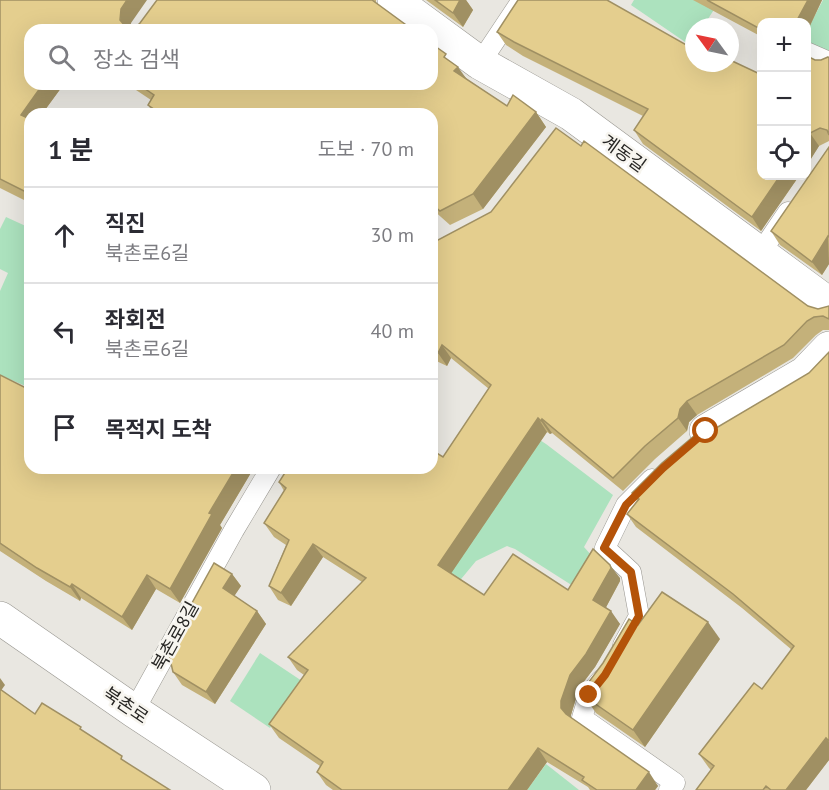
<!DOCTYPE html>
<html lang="ko">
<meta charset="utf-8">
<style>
body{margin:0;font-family:"PT Sans","Noto Sans KR",sans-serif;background:#f7f7f7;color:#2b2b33}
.controls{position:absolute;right:18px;top:18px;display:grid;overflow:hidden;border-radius:12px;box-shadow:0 6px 24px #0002}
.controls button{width:54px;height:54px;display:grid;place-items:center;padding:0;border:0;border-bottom:2px solid #e1e1e2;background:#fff;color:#2b2b33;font:30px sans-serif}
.compass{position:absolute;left:685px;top:18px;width:54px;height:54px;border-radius:50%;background:#fff;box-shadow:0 6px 24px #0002;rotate:303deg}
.stop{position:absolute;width:18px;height:18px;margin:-14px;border:4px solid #b45309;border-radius:50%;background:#fff}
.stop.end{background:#b45309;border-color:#fff;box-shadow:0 2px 6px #0008}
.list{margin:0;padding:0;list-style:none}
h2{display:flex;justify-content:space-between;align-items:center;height:78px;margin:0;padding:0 24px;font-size:26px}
h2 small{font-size:20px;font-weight:400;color:#7c7c81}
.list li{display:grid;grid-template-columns:39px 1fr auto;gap:18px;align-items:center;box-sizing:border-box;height:96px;padding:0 24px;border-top:2px solid #e1e1e2}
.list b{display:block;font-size:22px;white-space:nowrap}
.list p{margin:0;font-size:20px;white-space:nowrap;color:#7c7c81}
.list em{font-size:20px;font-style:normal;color:#7c7c81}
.icon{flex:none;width:33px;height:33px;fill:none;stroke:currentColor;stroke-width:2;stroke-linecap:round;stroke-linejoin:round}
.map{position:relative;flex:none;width:829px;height:790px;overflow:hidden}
.search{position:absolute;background:#fff;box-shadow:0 6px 24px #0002;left:24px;top:24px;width:414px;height:66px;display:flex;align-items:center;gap:15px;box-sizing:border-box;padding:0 21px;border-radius:18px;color:#7c7c81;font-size:22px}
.panel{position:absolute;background:#fff;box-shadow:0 6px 24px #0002;left:24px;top:108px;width:414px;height:366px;border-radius:18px}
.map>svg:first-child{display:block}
.green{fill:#ace2be}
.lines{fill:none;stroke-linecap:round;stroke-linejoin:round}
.lane-casing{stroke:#999791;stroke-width:21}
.street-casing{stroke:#999791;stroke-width:34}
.secondary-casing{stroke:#999791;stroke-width:34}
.lane{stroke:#fff;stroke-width:20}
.street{stroke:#fff;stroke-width:33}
.secondary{stroke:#fff;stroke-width:33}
.wall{fill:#c4b17a}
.shaded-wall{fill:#a09063}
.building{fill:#e4ce8e;stroke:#a09063;stroke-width:1.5}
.route{stroke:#b45309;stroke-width:8}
.labels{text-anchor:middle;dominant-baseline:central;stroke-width:5;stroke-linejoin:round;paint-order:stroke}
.street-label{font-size:18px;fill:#272624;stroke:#f7f5ef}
</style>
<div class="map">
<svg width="829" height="790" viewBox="0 0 829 790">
<rect width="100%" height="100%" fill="#e9e7e1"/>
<!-- green -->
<g class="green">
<polygon points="634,0 720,0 703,27 694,27 694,42 691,46 631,5"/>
<polygon points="823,0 829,0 829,55 807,45 806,32"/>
<polygon points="6,217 30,228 30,388 0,375 0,291 8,273 0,269 0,229"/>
<polygon points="483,403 546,444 613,495 584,547 592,556 573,586 515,549 507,546 476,561 428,619"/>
<polygon points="260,653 302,681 270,728 230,701"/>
<polygon points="546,764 579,790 527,790"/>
</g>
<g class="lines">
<defs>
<g id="lane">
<polyline points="806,52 829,62"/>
<polyline points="480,63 522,0"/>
<polyline points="761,252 788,212"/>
<polyline points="623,645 639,616 631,572 605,548 626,505 652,479"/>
<polyline points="601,680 589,695 582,718 675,783 669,790"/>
<polyline points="134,711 234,530 271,468"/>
</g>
<g id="street">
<polyline points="394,0 480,63 571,114 829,304"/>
<polyline points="706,431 805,373 829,348"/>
</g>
<polyline id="secondary" points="0,618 134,711 254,790"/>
</defs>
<!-- lane casing -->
<use href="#lane" class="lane-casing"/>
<!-- street casing -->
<use href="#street" class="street-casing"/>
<!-- secondary casing -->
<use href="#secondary" class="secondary-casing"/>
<!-- lane -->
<use href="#lane" class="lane"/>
<!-- street -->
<use href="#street" class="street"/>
<!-- secondary -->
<use href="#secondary" class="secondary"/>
</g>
<!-- wall -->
<g class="wall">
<polygon points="0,0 131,23 131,26 136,27 140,23 157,0 376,0 376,3 413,30 30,30 30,84 64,84 42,114 30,114 30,203 0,188"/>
<polygon points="426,0 466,0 473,10 463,27"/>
<polygon points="693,0 822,0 807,32 807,22 762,22 762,37"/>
<polygon points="497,32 688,46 762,176 799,176 761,231 643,144 634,130 643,116 523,56 506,45"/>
<polygon points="807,56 815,60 821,60 829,58 829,141 819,146 807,165"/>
<polygon points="451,62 467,79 507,106 536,112 546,127 483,209 450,225 432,209 432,114 154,114 148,105 151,100 127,84 432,84"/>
<polygon points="581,146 808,306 818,309 829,306 829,330 823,330 816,335 793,358 697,415 689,422 687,431 655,459 623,491 552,433 550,434 547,432 451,573 484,595 568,590 620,578 620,581 606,607 620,624 595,667 579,688 571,715 571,718 658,786 655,790 590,790 588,787 547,762 527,790 333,790 326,785 317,772 320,766 279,738 269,724 304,675 297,670 288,657 362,582 323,557 291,606 278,600 269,586 286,545 274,537 264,523 284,491 279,482 443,457 489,389 451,358 447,366 432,359 432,249 491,212"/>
<polygon points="829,147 829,264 822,275 780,245 771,231"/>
<polygon points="829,352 829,760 806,790 696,790 711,770 709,768 699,754 762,689 792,650 742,608 636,527 627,514 637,501 632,493 706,434 809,373"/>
<polygon points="0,375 30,468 252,471 220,525 222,528 180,603 156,589 132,630 81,598 80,601 46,581 0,551"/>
<polygon points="232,574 241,586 234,596 257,611 266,624 215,704 182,685 173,672 196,609 192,603"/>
<polygon points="720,639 645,747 596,713 584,696"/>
</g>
<!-- shaded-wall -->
<g class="shaded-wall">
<polygon points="127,0 147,0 131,23 130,30 127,30 120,20 121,9"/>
<polygon points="460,0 466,0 473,10 463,27 453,13"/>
<polygon points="808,0 822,0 807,32 807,22 796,22"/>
<polygon points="458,67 468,81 454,71"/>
<polygon points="43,84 64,84 42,114 30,114 30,128 21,115"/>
<polygon points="536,112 546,127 483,209 473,194"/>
<polygon points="810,133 819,146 807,165 807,137"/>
<polygon points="780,176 799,176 761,231 752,217"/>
<polygon points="828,236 829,264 822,275 812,262"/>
<polygon points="442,345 451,358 447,366 438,353"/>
<polygon points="687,401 697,415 689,422 687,431 678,418 680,409"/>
<polygon points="538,418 547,432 448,578 438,565"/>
<polygon points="542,419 552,433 550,434 541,421"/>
<polygon points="236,468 250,468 252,471 220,525 222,528 180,603 170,589 209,513"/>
<polygon points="313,544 323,557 291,606 281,593"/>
<polygon points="610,565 620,578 620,581 603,613 593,600"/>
<polygon points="232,574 241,586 231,601 223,588"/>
<polygon points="147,575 156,589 132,630 122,617"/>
<polygon points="72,584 81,598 80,601 70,587"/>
<polygon points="257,611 266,624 215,704 206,692"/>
<polygon points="611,611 620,624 595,667 579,688 571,715 571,721 561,708 561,701 570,675"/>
<polygon points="708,622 720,639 645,747 633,730"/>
<polygon points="0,678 5,685 0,692"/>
<polygon points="826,738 829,742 829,760 806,790 786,790"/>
<polygon points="538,748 547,762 527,790 508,790"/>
<polygon points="649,772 658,786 655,790 636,790"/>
</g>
<!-- building -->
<g class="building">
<polygon points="0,0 127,0 121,9 120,20 125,26 136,27 140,23 157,0 372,0 413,30 30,30 30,84 43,84 21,115 30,119 30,194 0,179"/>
<polygon points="435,0 460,0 453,13"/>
<polygon points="518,0 607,0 688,46 690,41 694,43 694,63 730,63 730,60 762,75 762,176 780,176 752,217 634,130 648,109 514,42 497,32"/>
<polygon points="707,0 808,0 796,22 762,22 762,30"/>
<polygon points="432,44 446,54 444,57 458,67 454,71 507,106 513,95 536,112 473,194 440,211 432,204 432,114 161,114 148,105 154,95 138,84 432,84"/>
<polygon points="807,56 815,60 821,60 828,57 829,58 829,135 827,130 820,128 810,133 807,137"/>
<polygon points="556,128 581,146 584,141 808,306 818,309 829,306 829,319 823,316 814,317 807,321 784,345 687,401 680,409 678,418 645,446 613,478 542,419 541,421 538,418 438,565 484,595 513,554 568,590 593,549 610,565 611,568 593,600 611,611 586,654 570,675 561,701 561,708 566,714 649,772 636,790 597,790 582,780 584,777 538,748 508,790 342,790 317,772 323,762 269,724 308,670 288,657 366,578 313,544 281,593 269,586 289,540 264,523 286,488 279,482 288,468 432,468 432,450 443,457 491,385 442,345 438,353 432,350 432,249 436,241 491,212"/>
<polygon points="829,147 829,237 828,236 812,262 771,231"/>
<polygon points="829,352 829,741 826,738 786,790 771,790 766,786 763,790 696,790 714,766 699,754 754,683 762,689 794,646 733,594 627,514 639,499 632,493 662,463 694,436 706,434 809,373"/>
<polygon points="0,375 30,390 30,468 236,468 209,513 212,514 170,589 147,575 122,617 72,584 70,587 37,568 0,543"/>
<polygon points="214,563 232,574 223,588 257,611 206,692 173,672 169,655 198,606 192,603"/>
<polygon points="662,592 708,622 633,730 584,696 588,683 603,663 629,619 638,625"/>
<polygon points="0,689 35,714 42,703 81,727 80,729 122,756 121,759 170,790 0,790"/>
</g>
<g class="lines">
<!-- route -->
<polyline class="route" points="589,695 605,675 639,616 631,572 604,548 626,505 663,468 706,431"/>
</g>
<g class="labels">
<!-- street labels -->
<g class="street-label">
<text transform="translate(624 153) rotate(36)">계동길</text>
<text transform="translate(175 636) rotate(-61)">북촌로8길</text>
<text transform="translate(126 705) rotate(34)">북촌로</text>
</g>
</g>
</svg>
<div class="controls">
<button>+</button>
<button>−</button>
<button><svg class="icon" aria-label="locate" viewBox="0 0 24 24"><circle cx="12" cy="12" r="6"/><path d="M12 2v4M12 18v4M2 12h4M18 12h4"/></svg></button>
</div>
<svg class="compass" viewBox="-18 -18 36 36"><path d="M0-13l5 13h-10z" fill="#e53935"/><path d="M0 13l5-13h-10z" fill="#7c7c81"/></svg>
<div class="stop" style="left:706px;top:431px"></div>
<div class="stop end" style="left:589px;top:695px"></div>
<div class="search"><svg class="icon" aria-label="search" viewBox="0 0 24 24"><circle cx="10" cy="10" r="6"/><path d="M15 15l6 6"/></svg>장소 검색</div>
<section class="panel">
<h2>1 분<small>도보 · 70 m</small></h2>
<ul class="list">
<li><svg class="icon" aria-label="ahead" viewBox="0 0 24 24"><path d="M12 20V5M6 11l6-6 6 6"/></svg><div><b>직진</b><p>북촌로6길</p></div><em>30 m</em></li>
<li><svg class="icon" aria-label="left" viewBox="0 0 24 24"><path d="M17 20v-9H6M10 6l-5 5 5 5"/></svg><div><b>좌회전</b><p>북촌로6길</p></div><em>40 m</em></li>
<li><svg class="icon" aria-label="arrive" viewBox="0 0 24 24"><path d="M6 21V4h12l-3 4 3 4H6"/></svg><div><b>목적지 도착</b></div></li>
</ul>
</section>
</div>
